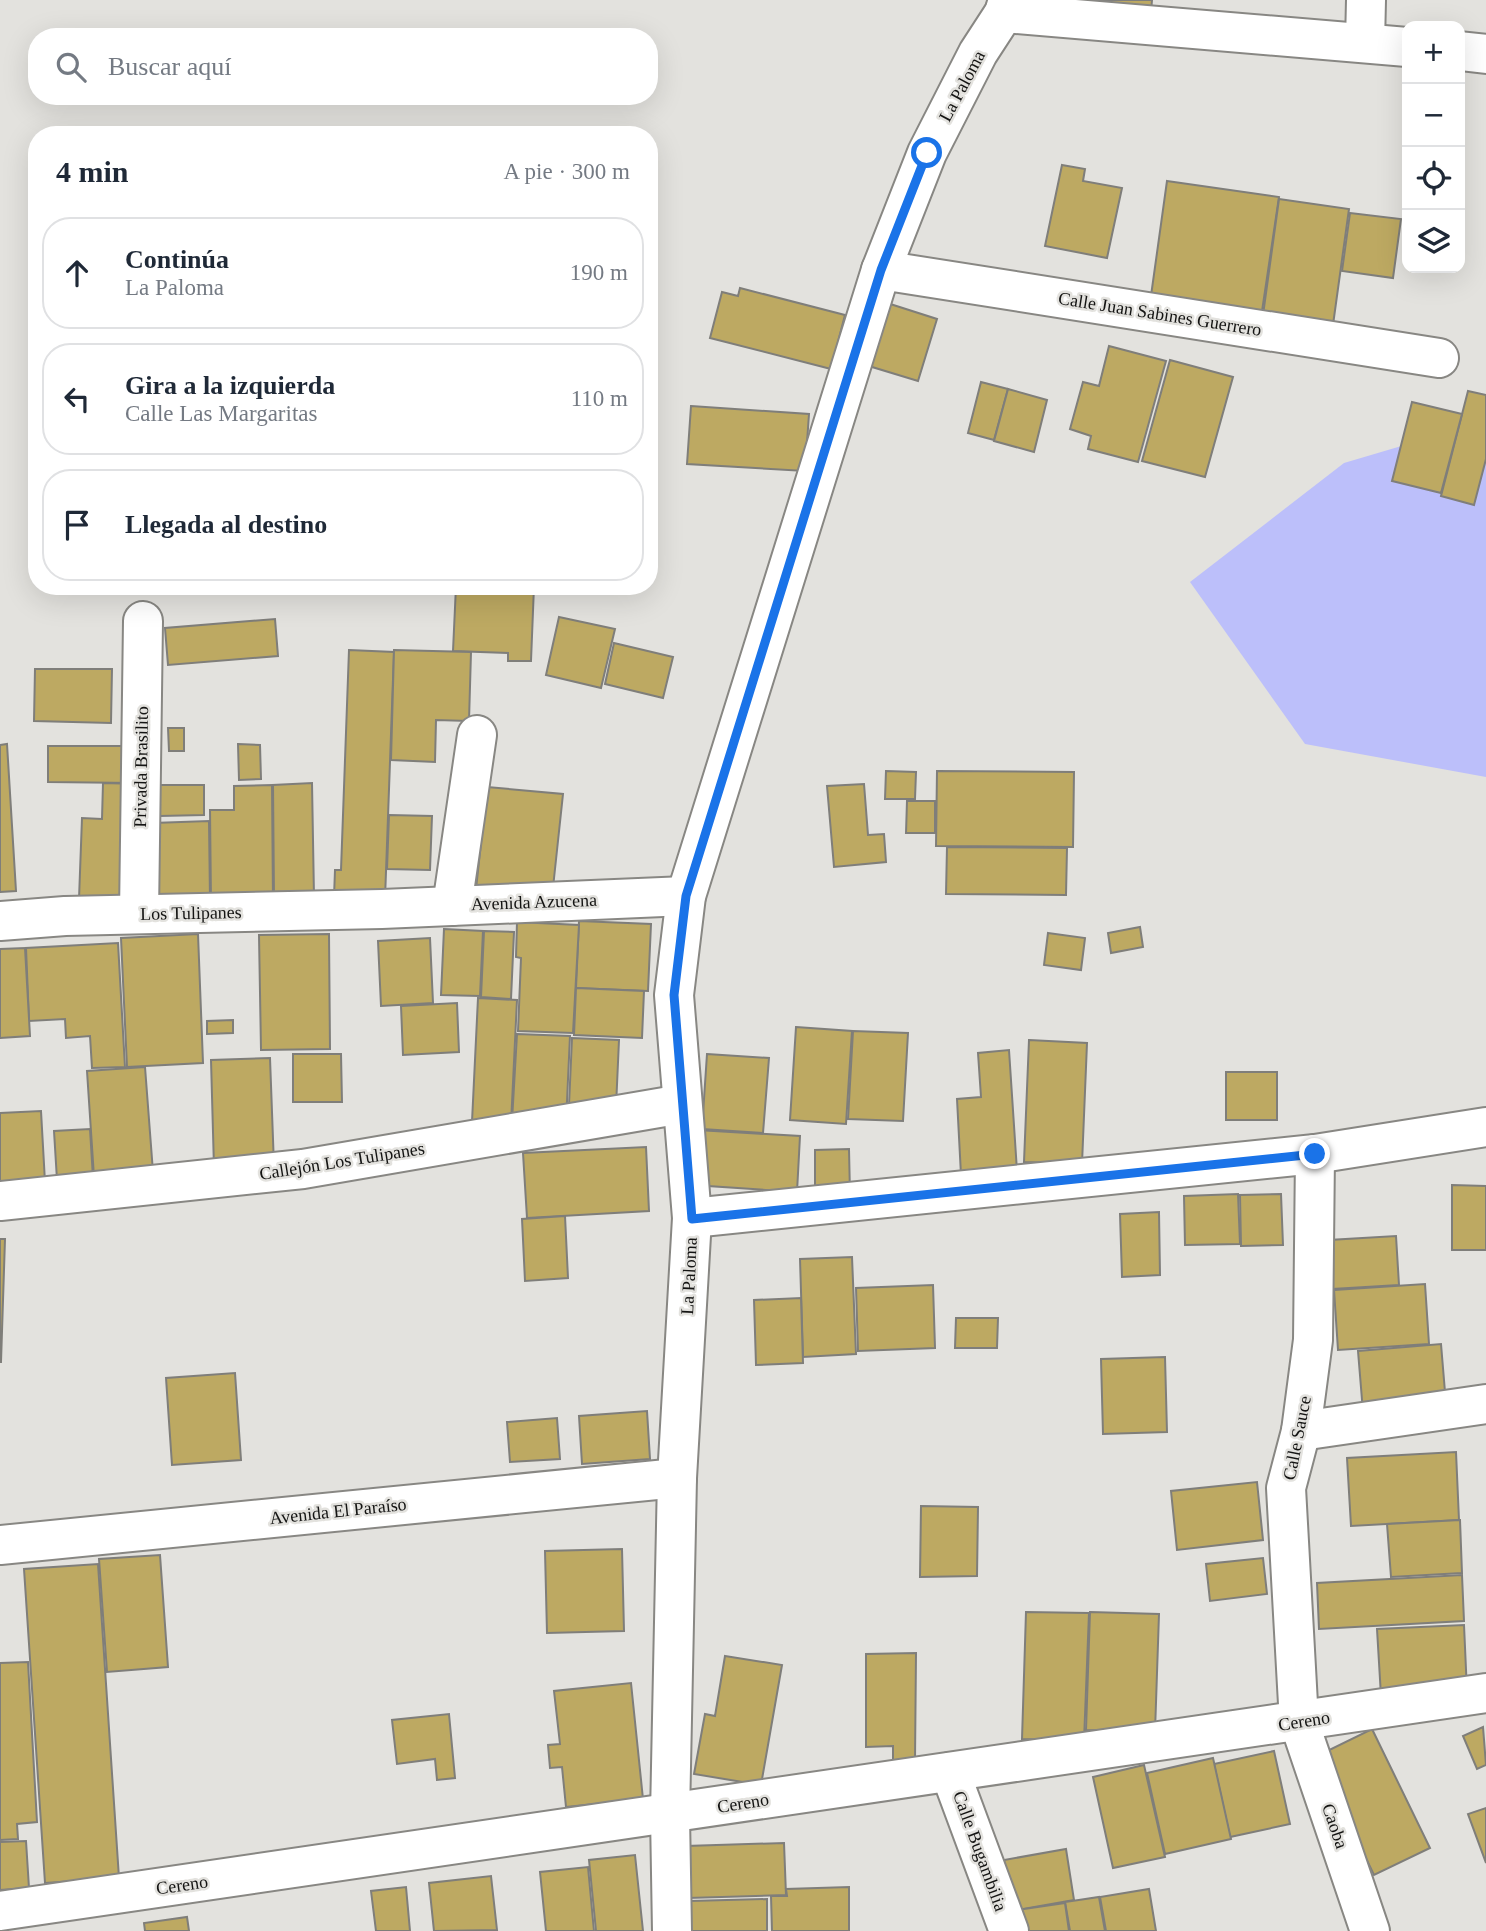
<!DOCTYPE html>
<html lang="es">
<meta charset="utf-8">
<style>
body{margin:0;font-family:"Times New Roman",serif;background:#f6f6f7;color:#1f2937}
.controls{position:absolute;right:21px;top:21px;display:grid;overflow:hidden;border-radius:14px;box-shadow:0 7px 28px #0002}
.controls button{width:63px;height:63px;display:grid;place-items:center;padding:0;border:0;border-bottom:2px solid #e0e1e3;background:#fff;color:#1f2937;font:35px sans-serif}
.stop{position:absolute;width:21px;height:21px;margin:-16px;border:5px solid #1a73e8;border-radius:50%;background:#fff}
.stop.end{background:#1a73e8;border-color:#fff;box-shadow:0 2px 7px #0008}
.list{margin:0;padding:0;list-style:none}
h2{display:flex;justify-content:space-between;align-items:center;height:91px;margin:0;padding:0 28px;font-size:30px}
h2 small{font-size:23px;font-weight:400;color:#747a83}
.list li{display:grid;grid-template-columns:46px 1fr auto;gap:21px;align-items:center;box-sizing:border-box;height:112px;margin:0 14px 14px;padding:0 14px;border:2px solid #e0e1e3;border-radius:28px}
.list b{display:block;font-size:26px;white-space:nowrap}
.list p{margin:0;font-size:23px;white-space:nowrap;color:#747a83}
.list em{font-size:23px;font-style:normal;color:#747a83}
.icon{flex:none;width:38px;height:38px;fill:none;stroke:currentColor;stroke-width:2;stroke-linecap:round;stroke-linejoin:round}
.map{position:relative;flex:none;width:1486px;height:1931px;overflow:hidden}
.search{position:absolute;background:#fff;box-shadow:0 7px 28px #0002;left:28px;top:28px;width:630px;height:77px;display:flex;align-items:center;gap:18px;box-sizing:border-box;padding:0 24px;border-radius:28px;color:#747a83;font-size:26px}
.panel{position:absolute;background:#fff;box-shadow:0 7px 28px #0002;left:28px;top:126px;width:630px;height:469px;border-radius:28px}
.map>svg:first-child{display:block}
.green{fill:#bcbffa}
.building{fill:#bda962;stroke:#7f7e7a;stroke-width:2}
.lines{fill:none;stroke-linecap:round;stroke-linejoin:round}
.street-casing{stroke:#888783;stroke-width:42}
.street{stroke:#fff;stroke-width:38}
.route{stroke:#1a73e8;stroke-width:9}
.labels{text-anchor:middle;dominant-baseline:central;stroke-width:5;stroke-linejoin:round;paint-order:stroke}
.street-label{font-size:18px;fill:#141413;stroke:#e3e2de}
</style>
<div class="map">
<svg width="1486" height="1931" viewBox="0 0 1486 1931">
<rect width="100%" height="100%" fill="#e3e2de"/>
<!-- green -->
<polygon class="green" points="1486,421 1486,777 1305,744 1190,582 1344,463"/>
<!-- building -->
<g class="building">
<polygon points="1094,0 1152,0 1151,12 1094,10"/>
<polygon points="1062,165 1085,169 1083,181 1122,188 1107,258 1045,246"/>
<polygon points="1167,181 1279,197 1261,318 1150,303"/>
<polygon points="1279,199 1349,209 1332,332 1262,322"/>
<polygon points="1350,213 1401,219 1393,278 1342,271"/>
<polygon points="740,288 845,315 831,369 710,338 722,292 738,296"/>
<polygon points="884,302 937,319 918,381 859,363"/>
<polygon points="1109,346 1166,361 1138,462 1088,449 1091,436 1070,429 1083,382 1099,386"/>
<polygon points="1170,360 1233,377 1205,477 1142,461"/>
<polygon points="981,382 1008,389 994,440 968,433"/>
<polygon points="1008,389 1047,400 1034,452 994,441"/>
<polygon points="1468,391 1486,395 1486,459 1474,505 1441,496"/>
<polygon points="1412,402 1462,414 1441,493 1392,481"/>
<polygon points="691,406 809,414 805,471 687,464"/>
<polygon points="456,586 534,586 531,661 508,661 508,653 453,651"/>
<polygon points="559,617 615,629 601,688 546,675"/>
<polygon points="275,619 278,656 168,665 165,628"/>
<polygon points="614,643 673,657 663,698 605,684"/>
<polygon points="349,650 394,652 385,899 334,897 335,870 341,870"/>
<polygon points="394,650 471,652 469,721 436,720 435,762 391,760"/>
<polygon points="35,669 112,669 111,723 34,721"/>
<polygon points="168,728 184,728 184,751 169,751"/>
<polygon points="7,744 16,891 0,892 0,745"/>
<polygon points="238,744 260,745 261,779 239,780"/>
<polygon points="48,746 134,746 134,783 48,782"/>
<polygon points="886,771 916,772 915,799 885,799"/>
<polygon points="937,771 1074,772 1073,847 936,846"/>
<polygon points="103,783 139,784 136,901 79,899 82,818 102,819"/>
<polygon points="312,783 314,897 274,898 273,785"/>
<polygon points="864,784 868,835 884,834 886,862 834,867 827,786"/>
<polygon points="160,785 204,785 204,815 160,816"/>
<polygon points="272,785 273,901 211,902 210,810 234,810 234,786"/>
<polygon points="487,787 563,794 552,897 476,889"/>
<polygon points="907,801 935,801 935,833 906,833"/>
<polygon points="389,815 432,816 430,870 387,869"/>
<polygon points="209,821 210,900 154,901 153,823"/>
<polygon points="947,847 1067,848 1066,895 946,894"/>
<polygon points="579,921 651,924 648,991 576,988"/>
<polygon points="517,922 579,925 573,1033 518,1031 521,958 516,957"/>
<polygon points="1140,927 1143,947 1111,953 1108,933"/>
<polygon points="444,929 483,931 480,996 441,995"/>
<polygon points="484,931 514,932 511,999 481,997"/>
<polygon points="1048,933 1085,938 1081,970 1044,965"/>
<polygon points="198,934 203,1063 127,1067 121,938"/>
<polygon points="329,934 330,1049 261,1050 259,935"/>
<polygon points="430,938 433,1003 381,1006 378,941"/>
<polygon points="118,943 125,1067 92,1068 90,1036 66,1038 65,1019 29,1021 26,948"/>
<polygon points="25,948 30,1036 0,1038 0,949"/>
<polygon points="576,988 644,991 642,1038 574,1035"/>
<polygon points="478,998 517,1000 511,1124 472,1122"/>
<polygon points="457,1003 459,1052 403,1055 401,1006"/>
<polygon points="233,1020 233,1033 207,1034 207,1021"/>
<polygon points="796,1027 852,1031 846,1124 790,1120"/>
<polygon points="853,1031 908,1033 903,1121 848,1119"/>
<polygon points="517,1034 570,1036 566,1123 512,1121"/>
<polygon points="572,1038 619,1040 616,1107 569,1105"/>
<polygon points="1029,1040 1087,1043 1082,1164 1024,1162"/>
<polygon points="1009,1050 1017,1171 961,1175 957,1099 981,1097 978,1053"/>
<polygon points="293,1054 341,1054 342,1102 293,1102"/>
<polygon points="707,1054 769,1058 763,1133 702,1129"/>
<polygon points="270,1058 274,1166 214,1168 211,1060"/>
<polygon points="145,1067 153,1172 94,1177 87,1071"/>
<rect x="1226" y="1072" width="51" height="48"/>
<polygon points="41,1111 45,1182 0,1185 0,1113"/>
<polygon points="90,1129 93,1178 57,1180 54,1131"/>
<polygon points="697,1130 800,1136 797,1192 693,1185"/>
<polygon points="646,1147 649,1211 527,1218 523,1153"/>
<polygon points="849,1149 850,1194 815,1195 815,1150"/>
<polygon points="1452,1185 1486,1186 1486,1250 1452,1250"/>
<polygon points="1238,1194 1240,1244 1185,1245 1184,1196"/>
<polygon points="1281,1194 1283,1245 1241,1246 1240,1195"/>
<polygon points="1159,1212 1160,1275 1122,1277 1120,1214"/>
<polygon points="565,1216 568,1278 525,1281 522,1219"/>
<polygon points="1396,1236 1399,1285 1332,1289 1329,1240"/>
<polygon points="0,1239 5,1239 1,1362 0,1362"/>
<polygon points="852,1257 856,1354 803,1357 800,1259"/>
<polygon points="1425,1284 1429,1344 1338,1350 1334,1290"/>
<polygon points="933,1285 935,1348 858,1351 856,1288"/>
<polygon points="801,1298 803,1363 756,1365 754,1300"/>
<polygon points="956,1318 998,1318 997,1348 955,1348"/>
<polygon points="1441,1344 1446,1404 1363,1412 1358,1351"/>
<polygon points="1165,1357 1167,1432 1103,1434 1101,1359"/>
<polygon points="235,1373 241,1460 172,1465 166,1378"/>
<polygon points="647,1411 650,1459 582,1464 579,1416"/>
<polygon points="557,1418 560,1459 510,1462 507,1422"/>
<polygon points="1456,1452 1459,1520 1351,1526 1347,1458"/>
<polygon points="1257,1482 1263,1540 1177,1550 1171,1491"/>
<polygon points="921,1506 978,1507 977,1576 920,1577"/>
<polygon points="1460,1520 1462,1573 1391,1577 1387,1524"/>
<polygon points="622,1549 624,1631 547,1633 545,1551"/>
<polygon points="160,1555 168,1667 107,1672 99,1559"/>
<polygon points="1263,1558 1267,1594 1210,1601 1206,1564"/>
<polygon points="98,1564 119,1878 45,1883 24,1569"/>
<polygon points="1462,1575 1464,1621 1319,1629 1317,1583"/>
<polygon points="1026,1612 1089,1613 1084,1741 1022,1739"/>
<polygon points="1090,1612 1159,1614 1155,1732 1086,1730"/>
<polygon points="1464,1625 1467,1692 1381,1696 1377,1629"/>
<polygon points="916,1653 915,1761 893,1761 893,1746 866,1747 866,1654"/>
<polygon points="725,1656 782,1665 761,1785 694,1774 705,1714 715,1716"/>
<polygon points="28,1662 37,1822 17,1824 18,1839 0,1840 0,1663"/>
<polygon points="631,1683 643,1799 566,1807 562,1767 550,1768 548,1745 560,1744 554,1691"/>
<polygon points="449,1714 455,1778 437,1780 435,1759 397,1764 392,1720"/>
<polygon points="1483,1727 1486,1765 1477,1769 1463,1736"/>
<polygon points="1372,1729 1430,1848 1374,1875 1317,1756"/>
<polygon points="1274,1751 1290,1824 1230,1837 1214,1764"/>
<polygon points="1213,1758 1231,1839 1165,1854 1147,1773"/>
<polygon points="1144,1765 1165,1857 1113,1868 1093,1777"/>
<polygon points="1486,1808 1486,1863 1468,1814"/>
<polygon points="26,1841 29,1888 0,1890 0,1842"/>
<polygon points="784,1843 786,1895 688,1898 686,1846"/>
<polygon points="1066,1849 1074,1900 1012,1911 1004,1860"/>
<polygon points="635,1855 643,1931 596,1931 589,1860"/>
<polygon points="588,1867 594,1931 546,1931 540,1872"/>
<polygon points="491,1876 497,1930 434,1931 429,1883"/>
<polygon points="406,1887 410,1931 376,1931 371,1891"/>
<polygon points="849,1887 849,1931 772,1931 771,1896 787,1896 786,1889"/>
<polygon points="1149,1889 1156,1931 1106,1931 1100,1897"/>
<polygon points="1099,1897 1105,1931 1070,1931 1065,1902"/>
<polygon points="767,1899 767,1931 691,1931 690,1901"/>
<polygon points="1065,1903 1069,1931 1021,1931 1017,1910"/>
<polygon points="187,1917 189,1931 145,1931 144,1923"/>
</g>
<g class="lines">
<defs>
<g id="street">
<polyline points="1004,13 1407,47"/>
<polyline points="1365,43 1366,0"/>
<polyline points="1460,51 1486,54"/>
<polyline points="881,270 1439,358"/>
<polyline points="452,906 477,735"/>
<polyline points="139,914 143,621"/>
<polyline points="0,921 65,916 382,909 686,896"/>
<polyline points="1315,1154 1313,1340 1301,1431 1286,1488 1299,1722 1370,1931"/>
<polyline points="0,1201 303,1169 682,1104"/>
<polyline points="692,1218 1315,1154 1486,1127"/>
<polyline points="1301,1431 1486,1404"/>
<polyline points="0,1545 677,1478"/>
<polyline points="950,1772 1009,1931"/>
<polyline points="0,1911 1486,1693"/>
<polyline points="672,1931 670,1815 677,1478 692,1218 674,995 686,896 881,270 927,153 978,53 1004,13 1008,0"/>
</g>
</defs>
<!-- street casing -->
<use href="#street" class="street-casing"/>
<!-- street -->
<use href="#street" class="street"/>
</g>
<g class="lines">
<!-- route -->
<polyline class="route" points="927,153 881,270 686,896 674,995 692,1219 1315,1154"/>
</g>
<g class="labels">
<!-- street labels -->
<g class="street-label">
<text transform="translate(962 86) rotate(-62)">La Paloma</text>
<text transform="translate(1160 314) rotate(9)">Calle Juan Sabines Guerrero</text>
<text transform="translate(141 767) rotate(-89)">Privada Brasilito</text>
<text transform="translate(534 902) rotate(-2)">Avenida Azucena</text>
<text transform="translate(191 913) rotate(-1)">Los Tulipanes</text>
<text transform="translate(342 1161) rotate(-9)">Callejón Los Tulipanes</text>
<text transform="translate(689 1276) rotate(-87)">La Paloma</text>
<text transform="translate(1297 1438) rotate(-79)">Calle Sauce</text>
<text transform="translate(338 1511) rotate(-6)">Avenida El Paraíso</text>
<text transform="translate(1304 1721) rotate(-9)">Cereno</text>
<text transform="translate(743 1803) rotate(-9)">Cereno</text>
<text transform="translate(1335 1826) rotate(71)">Caoba</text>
<text transform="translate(980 1851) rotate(70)">Calle Bugambilia</text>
<text transform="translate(182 1885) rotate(-8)">Cereno</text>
</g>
</g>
</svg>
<div class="controls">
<button>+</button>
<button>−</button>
<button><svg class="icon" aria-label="locate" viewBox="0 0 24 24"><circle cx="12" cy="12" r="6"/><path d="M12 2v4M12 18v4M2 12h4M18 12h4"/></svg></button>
<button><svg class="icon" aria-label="layers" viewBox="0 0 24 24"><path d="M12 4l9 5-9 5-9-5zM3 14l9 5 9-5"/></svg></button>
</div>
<div class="stop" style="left:927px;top:153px"></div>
<div class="stop end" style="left:1315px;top:1154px"></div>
<div class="search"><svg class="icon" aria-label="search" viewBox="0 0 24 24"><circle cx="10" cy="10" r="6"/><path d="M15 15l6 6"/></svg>Buscar aquí</div>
<section class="panel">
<h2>4 min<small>A pie · 300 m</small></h2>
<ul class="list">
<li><svg class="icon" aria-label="ahead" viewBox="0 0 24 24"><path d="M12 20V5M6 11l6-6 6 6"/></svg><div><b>Continúa</b><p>La Paloma</p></div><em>190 m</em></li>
<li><svg class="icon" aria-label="left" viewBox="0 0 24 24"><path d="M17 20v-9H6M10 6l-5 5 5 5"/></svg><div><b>Gira a la izquierda</b><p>Calle Las Margaritas</p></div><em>110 m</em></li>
<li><svg class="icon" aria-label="arrive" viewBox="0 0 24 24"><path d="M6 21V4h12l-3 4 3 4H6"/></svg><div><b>Llegada al destino</b></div></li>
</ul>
</section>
</div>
